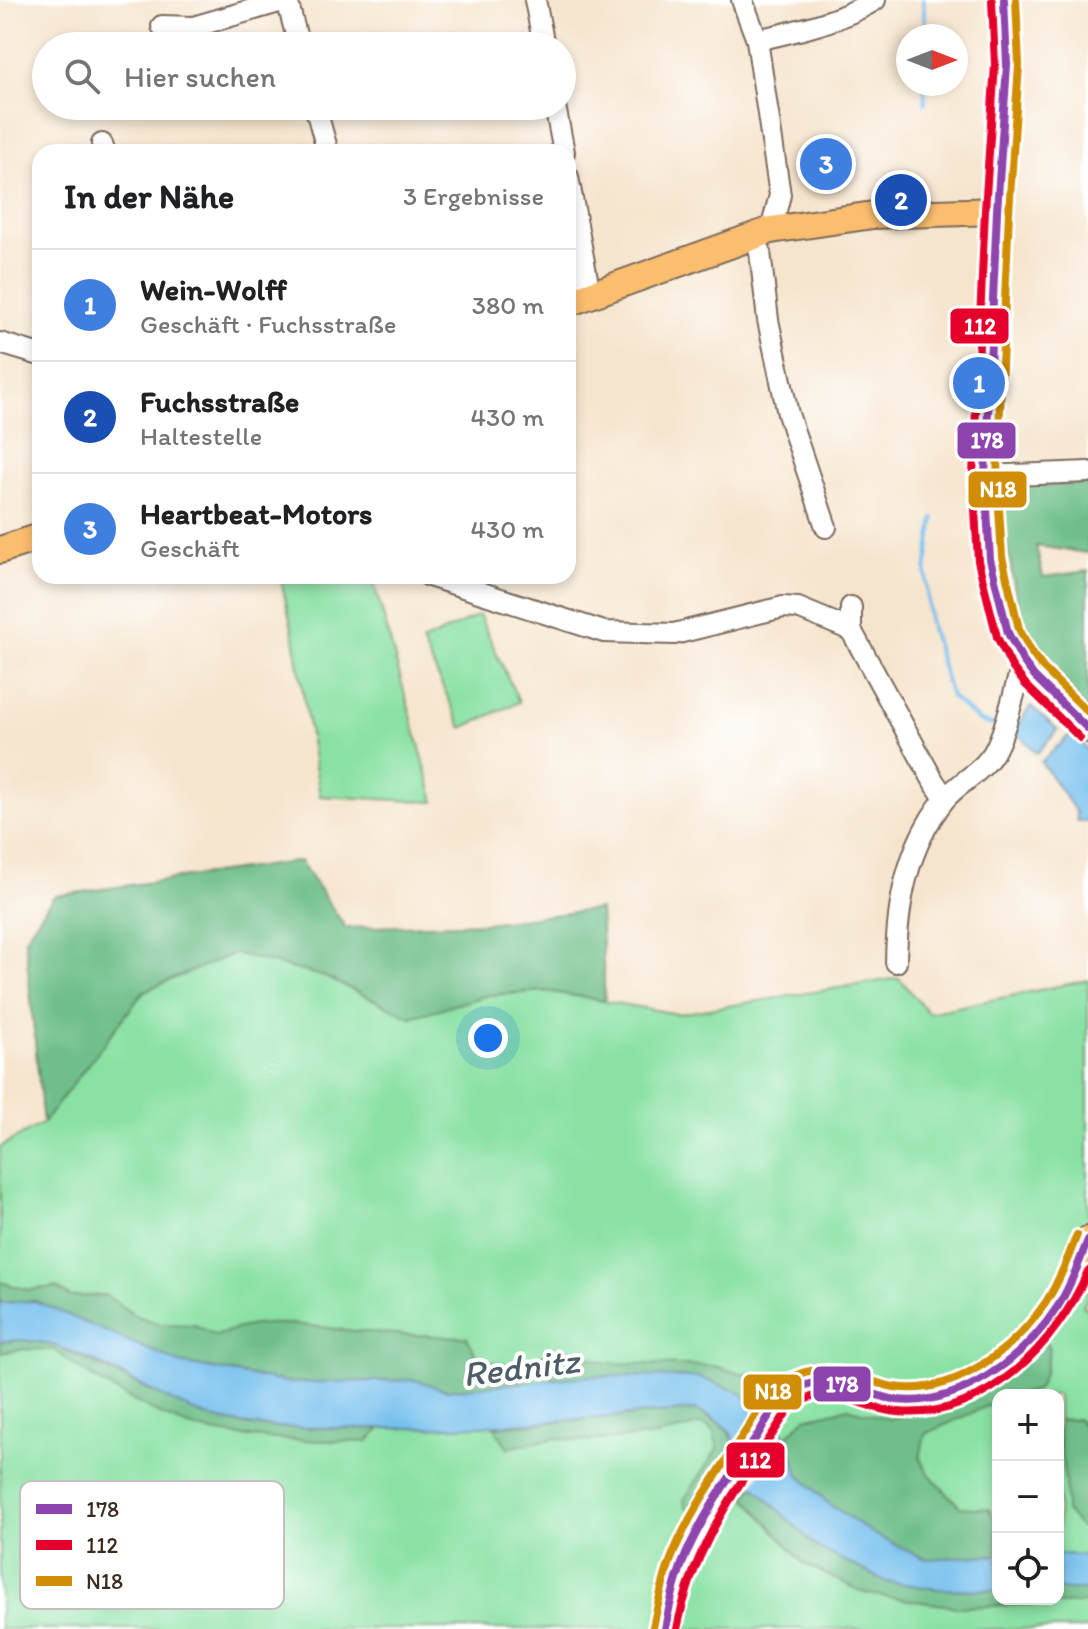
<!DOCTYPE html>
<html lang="de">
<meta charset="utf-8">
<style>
body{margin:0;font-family:Itim,sans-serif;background:#f6f6f6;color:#202124}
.controls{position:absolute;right:24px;bottom:24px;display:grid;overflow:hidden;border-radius:16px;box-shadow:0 4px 12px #0003}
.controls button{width:72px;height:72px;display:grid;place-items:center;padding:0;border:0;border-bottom:2px solid #e0e0e0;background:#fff;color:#202124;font:40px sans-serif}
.compass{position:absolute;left:896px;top:24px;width:72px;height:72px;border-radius:50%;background:#fff;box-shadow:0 4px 12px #0003;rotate:90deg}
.you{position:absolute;left:488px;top:1038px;width:28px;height:28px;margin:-20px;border:6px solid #fff;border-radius:50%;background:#1a73e8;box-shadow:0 0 0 12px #1a73e833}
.badge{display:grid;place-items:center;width:52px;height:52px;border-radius:50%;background:#db2777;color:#fff;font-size:26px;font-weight:700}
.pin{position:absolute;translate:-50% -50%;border:4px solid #fff;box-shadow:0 2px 8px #0006}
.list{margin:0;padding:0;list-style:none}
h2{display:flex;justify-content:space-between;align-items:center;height:104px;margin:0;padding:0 32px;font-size:34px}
h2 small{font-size:26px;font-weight:400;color:#757577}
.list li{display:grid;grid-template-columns:52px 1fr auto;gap:24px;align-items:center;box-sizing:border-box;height:112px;padding:0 32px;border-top:2px solid #e0e0e0}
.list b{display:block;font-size:30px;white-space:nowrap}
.list p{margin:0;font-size:26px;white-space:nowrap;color:#757577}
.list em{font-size:26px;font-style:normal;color:#757577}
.icon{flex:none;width:44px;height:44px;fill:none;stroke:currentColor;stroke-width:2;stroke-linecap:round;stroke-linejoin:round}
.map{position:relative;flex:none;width:1088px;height:1629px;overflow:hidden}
.search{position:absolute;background:#fff;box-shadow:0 4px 12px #0003;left:32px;top:32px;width:544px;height:88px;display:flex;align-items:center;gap:20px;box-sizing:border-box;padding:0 28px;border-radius:44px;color:#757577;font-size:30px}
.panel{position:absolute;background:#fff;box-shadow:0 4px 12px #0003;left:32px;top:144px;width:544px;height:440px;border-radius:24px}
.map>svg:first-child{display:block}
.green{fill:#8ae1a4;stroke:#628661;stroke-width:2;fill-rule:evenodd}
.forest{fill:#6fbf8a;stroke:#557454;stroke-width:2}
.water{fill:#74bfed;stroke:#587486;stroke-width:2}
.pier{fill:#f6e5ce}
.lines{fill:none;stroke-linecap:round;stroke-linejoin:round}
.stream{stroke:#74bfed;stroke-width:4}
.minor-casing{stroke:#7c6b5c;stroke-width:24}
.major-casing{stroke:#7c6b5c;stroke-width:30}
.minor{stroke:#fff;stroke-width:20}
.major{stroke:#fbbd6e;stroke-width:26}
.bus-1-casing{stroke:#fff;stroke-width:14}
.bus-2-casing{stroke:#fff;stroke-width:14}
.bus-3-casing{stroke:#fff;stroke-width:14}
.bus-1{stroke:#8e44ad;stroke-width:8}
.bus-2{stroke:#e4002b;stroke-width:8}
.bus-3{stroke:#d18d06;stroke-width:8}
.labels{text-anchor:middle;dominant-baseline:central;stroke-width:8;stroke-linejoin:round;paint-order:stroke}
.water-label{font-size:36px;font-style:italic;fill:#4f5e66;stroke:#fff}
.key{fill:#fff;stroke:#c4bfbc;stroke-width:2}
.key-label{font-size:22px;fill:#3b2a1e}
.line-badge{stroke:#fff;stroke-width:3}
.badge-label{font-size:22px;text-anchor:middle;font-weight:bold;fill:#fff}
</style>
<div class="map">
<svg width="1088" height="1629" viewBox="0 0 1088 1629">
<rect width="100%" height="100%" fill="#fff"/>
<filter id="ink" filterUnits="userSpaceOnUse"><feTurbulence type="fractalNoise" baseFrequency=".0125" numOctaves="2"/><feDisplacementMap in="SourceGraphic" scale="16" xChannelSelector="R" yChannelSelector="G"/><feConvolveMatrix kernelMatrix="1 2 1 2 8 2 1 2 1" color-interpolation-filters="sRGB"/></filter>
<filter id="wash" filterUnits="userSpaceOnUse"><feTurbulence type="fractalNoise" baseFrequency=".006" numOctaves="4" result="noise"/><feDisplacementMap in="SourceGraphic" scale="32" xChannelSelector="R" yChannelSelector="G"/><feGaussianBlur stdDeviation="1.8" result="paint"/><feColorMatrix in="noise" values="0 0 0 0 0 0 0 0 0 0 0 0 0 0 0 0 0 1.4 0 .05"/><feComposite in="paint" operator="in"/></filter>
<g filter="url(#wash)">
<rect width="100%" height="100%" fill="#f6e5ce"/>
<!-- green -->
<g class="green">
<polygon points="280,576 372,576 435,802 320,796 294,637"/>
<polygon points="479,615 519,702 462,728 422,642"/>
<path d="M235 953 325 977 411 1017 488 995 546 991 678 1014 899 978 928 1013 1088 980V1296L1083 1306 1088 1308V1629H0V1147L43 1123 144 991ZM998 1395H1058V1599H998Z"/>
</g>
<!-- forest -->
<g class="forest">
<polygon points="1088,484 1088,553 1036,546 1043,577 1088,571 1088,713 1020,619 999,500 1007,486"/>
<polygon points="300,861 346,928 486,923 600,909 605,1001 546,991 489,995 411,1017 325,977 235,953 144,991 43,1123 25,938 54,896"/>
<path d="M0 1282 29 1290 56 1287 71 1297 106 1295 134 1315 160 1324 195 1325 217 1336C264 1313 318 1329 368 1332 401 1335 434 1336 467 1337L478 1360 507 1365 523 1383 446 1390 416 1380 291 1383 180 1363 35 1301 0 1303Z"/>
<path d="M19 1338 53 1344 202 1415 249 1426 381 1429 367 1442C314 1440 259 1441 207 1431 168 1424 85 1376 55 1350L25 1349 0 1353V1342Z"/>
<polygon points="1046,1341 1050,1348 1045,1371 1038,1389 1026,1393 998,1395 996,1402 925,1434 920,1458 929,1474 960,1507 989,1509 996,1522 998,1555 926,1559 877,1536 829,1504 799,1475 786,1437 805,1418 848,1408 889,1419 932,1410"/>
<polygon points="558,1347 607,1363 714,1366 741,1374 768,1374 781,1379 775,1393 760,1411 558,1380 551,1377 541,1356"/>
<path d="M695 1410C715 1419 728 1427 737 1447L694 1511 685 1507 684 1500 718 1448 712 1429 702 1424 657 1436 584 1441 556 1438 508 1448 494 1427Z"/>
<path d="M1078 1419 1088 1433V1527H1080L1066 1511C1068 1479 1058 1451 1058 1420Z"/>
<polygon points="754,1486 817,1547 887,1582 939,1589 998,1590 998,1599 1058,1599 1058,1590 1088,1590 1088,1603 957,1607 867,1594 804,1564 745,1497"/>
</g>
<!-- water -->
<g class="water">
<polygon points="1031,706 1058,730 1037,753 1014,730"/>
<polygon points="1073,732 1088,751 1088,821 1077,821 1076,812 1041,762"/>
<path d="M35 1301 180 1363 291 1383 416 1380 446 1390 589 1376 699 1377 741 1393 786 1436 799 1475 829 1504 877 1536 926 1559 998 1555V1590L939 1589 887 1582 817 1547 754 1486 730 1431 712 1417 695 1410C574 1420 455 1431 333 1428 289 1427 243 1430 201 1414 141 1392 64 1329 0 1342V1303Z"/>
<polygon points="1058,1554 1088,1555 1088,1590 1058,1590"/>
</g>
<!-- pier -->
<polygon class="pier" points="774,1419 784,1440 752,1486 735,1453"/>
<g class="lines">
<!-- stream -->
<g class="stream">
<polyline points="923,0 926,36"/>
<polyline points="924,84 925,103"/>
<polyline points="934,518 926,571 929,621 951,697 979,721 996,726"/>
</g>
</g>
</g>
<g filter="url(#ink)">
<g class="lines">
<defs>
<g id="minor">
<polyline points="287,0 299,46"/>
<polyline points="535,0 544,46"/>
<polyline points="742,0 757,40 780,195 771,230"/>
<polyline points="162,26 193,27 286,0"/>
<path d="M757 40C797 31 839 22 875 0"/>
<polyline points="315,106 328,152"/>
<polyline points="555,106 564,152"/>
<polyline points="102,144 105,152"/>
<polyline points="568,177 590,294"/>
<path d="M997 211C1004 140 1007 71 1004 0"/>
<polyline points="755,234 760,252 768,320 788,414 826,527"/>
<polyline points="0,343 40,355"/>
<polyline points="985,476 1088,472"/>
<polyline points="429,576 604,632 674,634 783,607 798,608 851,630"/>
<polyline points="851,607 851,630 934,782 945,798"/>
<path d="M896 962C897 904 907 847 944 800 956 785 977 775 989 759 1004 742 1016 684 1023 661"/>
</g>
<g id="major">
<polyline points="568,303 771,230 873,215 997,211 985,476 990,559 1008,633 1023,661 1034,676 1088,729"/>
<polyline points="0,550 40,537"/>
<path d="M665 1629C677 1537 733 1477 779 1402 824 1359 853 1396 900 1400 962 1404 1025 1357 1057 1307 1070 1286 1078 1263 1088 1240"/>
</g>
</defs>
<!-- minor casing -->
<use href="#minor" class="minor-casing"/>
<!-- major casing -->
<use href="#major" class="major-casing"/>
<!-- minor -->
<use href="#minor" class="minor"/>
<!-- major -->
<use href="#major" class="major"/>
<defs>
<g id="bus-1">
<polyline points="1004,0 1007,65 997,211 985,476 990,559 1008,633 1023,661 1034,676 1088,729"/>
<path d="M665 1629C669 1607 674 1585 682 1564 699 1521 726 1482 752 1444 761 1431 768 1415 778 1403 786 1395 798 1387 809 1384 838 1375 868 1396 897 1400 961 1407 1025 1357 1058 1306 1071 1286 1079 1262 1088 1240"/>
</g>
<g id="bus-2">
<polyline points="992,1 995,65 985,210 973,475 978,561 997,637 1012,667 1026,685 1080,738"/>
<path d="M677 1629C694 1541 741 1484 788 1410 832 1376 852 1408 898 1412 984 1420 1057 1344 1088 1271"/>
</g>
<g id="bus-3">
<polyline points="1016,0 1019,65 1009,212 997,476 1002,557 1019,629 1033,655 1043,668 1088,712"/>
<path d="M653 1627C658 1605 662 1583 670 1562 687 1516 716 1476 743 1435 752 1422 759 1406 770 1395 778 1384 793 1376 805 1372 836 1363 865 1382 894 1387 954 1397 1015 1348 1046 1302 1060 1281 1068 1257 1077 1235"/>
</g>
</defs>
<!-- bus-1 casing -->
<use href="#bus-1" class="bus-1-casing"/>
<!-- bus-2 casing -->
<use href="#bus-2" class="bus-2-casing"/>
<!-- bus-3 casing -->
<use href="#bus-3" class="bus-3-casing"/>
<!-- bus-1 -->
<use href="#bus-1" class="bus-1"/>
<!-- bus-2 -->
<use href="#bus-2" class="bus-2"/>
<!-- bus-3 -->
<use href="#bus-3" class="bus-3"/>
</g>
</g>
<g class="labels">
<!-- water labels -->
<g class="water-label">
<text transform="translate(521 1367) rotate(-7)">Rednitz</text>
</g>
</g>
<!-- legend -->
<rect x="20" y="1481" width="264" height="128" rx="12" class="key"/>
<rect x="36" y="1504" width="36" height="10" fill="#8e44ad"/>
<rect x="36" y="1540" width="36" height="10" fill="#e4002b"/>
<rect x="36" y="1576" width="36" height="10" fill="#d18d06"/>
<g class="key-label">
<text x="86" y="1517">178</text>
<text x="86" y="1553">112</text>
<text x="86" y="1589">N18</text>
</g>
<g class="line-badge">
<rect x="949" y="307" width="61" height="38" rx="8" fill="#e4002b"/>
<rect x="956" y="421" width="61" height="39" rx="8" fill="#8e44ad"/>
<rect x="967" y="470" width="61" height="39" rx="8" fill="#d18d06"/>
<rect x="812" y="1365" width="60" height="38" rx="8" fill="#8e44ad"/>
<rect x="742" y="1373" width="61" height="38" rx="8" fill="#d18d06"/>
<rect x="725" y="1441" width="61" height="38" rx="8" fill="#e4002b"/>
</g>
<g class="badge-label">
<text x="980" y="334">112</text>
<text x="987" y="448">178</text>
<text x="998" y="497">N18</text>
<text x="842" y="1392">178</text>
<text x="773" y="1399">N18</text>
<text x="755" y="1468">112</text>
</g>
</svg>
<div class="controls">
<button>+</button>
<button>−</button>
<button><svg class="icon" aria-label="locate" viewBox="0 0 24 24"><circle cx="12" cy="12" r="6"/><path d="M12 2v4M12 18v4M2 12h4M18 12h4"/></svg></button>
</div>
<svg class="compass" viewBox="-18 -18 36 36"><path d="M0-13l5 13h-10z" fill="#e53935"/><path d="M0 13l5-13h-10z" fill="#757577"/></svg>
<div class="you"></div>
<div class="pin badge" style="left:979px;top:383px;background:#3f7fe0">1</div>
<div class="pin badge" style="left:901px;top:200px;background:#1a4fb4">2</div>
<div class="pin badge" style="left:826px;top:164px;background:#3f7fe0">3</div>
<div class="search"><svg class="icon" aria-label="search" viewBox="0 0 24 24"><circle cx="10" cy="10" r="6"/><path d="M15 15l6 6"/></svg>Hier suchen</div>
<section class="panel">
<h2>In der Nähe<small>3 Ergebnisse</small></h2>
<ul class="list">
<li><span class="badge" style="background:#3f7fe0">1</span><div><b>Wein-Wolff</b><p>Geschäft · Fuchsstraße</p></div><em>380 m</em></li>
<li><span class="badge" style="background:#1a4fb4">2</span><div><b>Fuchsstraße</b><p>Haltestelle</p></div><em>430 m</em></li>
<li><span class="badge" style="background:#3f7fe0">3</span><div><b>Heartbeat-Motors</b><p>Geschäft</p></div><em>430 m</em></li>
</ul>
</section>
</div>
